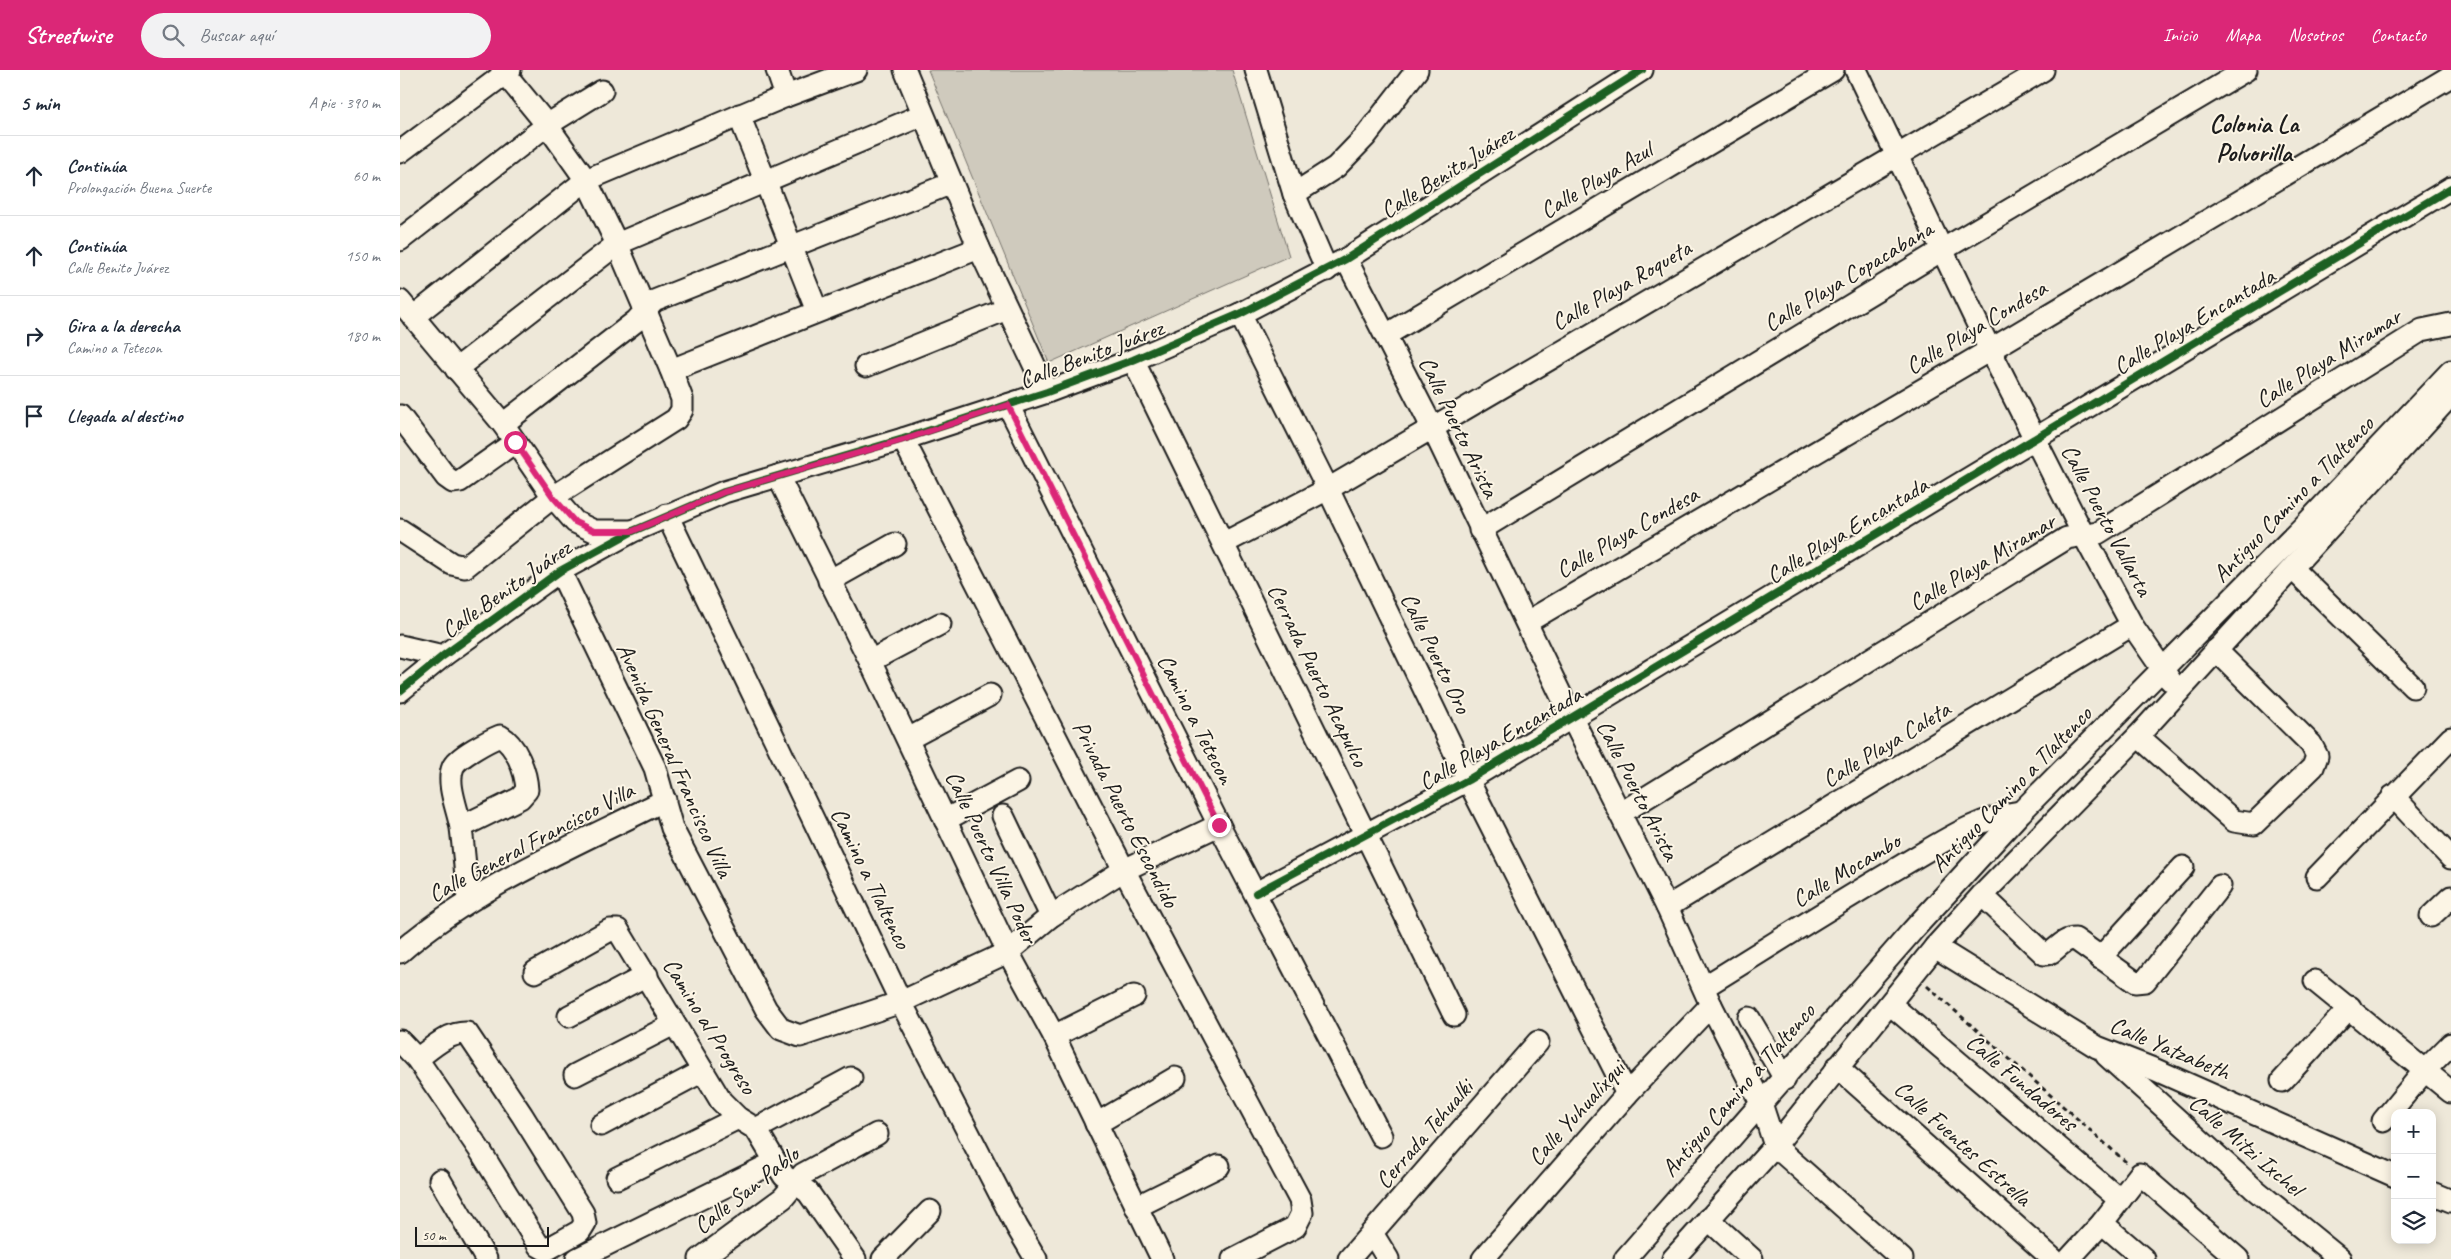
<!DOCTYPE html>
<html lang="es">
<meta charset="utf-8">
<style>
body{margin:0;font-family:Caveat,sans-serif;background:#f2f2f3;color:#1f2937}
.controls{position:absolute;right:15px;bottom:15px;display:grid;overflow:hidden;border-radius:10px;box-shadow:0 2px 12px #0003}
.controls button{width:45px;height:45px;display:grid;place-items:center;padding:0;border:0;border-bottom:1px solid #e0e1e3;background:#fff;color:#1f2937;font:25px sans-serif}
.scale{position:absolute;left:15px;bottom:12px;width:134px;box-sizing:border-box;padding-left:5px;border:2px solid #1c1c1c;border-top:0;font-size:14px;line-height:18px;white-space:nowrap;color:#1c1c1c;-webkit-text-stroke:4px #fcf5e5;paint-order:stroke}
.stop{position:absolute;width:15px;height:15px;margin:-11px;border:4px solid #db2777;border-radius:50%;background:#fff}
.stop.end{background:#db2777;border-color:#fff;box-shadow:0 1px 5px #0008}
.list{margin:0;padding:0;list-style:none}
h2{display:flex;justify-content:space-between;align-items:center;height:65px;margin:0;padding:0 20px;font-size:21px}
h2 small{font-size:16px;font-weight:400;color:#747a83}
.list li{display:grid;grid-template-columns:32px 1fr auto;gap:15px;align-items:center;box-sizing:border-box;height:80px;padding:0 20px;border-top:1px solid #e0e1e3}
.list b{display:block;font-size:19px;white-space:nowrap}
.list p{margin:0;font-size:16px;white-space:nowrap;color:#747a83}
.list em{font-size:16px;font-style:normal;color:#747a83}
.icon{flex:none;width:28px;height:28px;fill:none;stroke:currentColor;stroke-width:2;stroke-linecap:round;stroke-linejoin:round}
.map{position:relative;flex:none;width:2051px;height:1189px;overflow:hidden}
header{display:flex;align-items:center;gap:30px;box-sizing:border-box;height:70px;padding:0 25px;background:#db2777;color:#fff}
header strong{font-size:24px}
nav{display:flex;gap:28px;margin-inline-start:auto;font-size:18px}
.search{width:350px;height:45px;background:#f2f2f3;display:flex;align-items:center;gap:12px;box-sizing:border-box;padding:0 18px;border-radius:28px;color:#747a83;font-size:19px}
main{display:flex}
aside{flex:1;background:#fff}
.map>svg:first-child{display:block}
.green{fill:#cfcabd;stroke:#76736c}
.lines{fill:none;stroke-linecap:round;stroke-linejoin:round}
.minor-casing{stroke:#1c1c1c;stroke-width:25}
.path{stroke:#1c1c1c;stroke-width:3;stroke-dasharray:5 4;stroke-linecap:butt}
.minor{stroke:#fcf5e5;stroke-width:21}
.cycleway-casing{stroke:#fcf5e5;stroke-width:11}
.cycleway{stroke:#1b5e20;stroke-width:8}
.route{stroke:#db2777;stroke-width:6}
.labels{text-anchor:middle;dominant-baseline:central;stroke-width:4;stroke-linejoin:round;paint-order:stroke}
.street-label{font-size:24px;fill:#1c1c1c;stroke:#fcf5e5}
.neighbourhood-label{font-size:25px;font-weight:bold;fill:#1c1c1c;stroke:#fcf5e5}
</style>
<header>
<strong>Streetwise</strong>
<div class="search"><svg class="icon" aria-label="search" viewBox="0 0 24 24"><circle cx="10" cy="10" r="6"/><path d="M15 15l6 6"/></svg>Buscar aquí</div>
<nav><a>Inicio</a><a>Mapa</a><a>Nosotros</a><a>Contacto</a></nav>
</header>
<main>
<aside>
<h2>5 min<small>A pie · 390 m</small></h2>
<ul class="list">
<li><svg class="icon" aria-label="ahead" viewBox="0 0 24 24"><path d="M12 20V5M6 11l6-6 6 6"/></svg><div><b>Continúa</b><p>Prolongación Buena Suerte</p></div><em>60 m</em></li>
<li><svg class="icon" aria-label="ahead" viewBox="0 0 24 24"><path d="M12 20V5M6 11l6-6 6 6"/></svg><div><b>Continúa</b><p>Calle Benito Juárez</p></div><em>150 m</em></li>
<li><svg class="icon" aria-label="right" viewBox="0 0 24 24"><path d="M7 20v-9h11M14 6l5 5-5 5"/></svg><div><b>Gira a la derecha</b><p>Camino a Tetecon</p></div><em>180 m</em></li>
<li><svg class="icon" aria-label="arrive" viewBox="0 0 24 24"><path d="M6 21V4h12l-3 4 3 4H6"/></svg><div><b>Llegada al destino</b></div></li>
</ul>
</aside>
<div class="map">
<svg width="2051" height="1189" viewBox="0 0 2051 1189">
<rect width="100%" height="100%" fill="#eee8d9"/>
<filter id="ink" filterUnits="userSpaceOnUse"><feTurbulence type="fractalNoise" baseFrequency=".02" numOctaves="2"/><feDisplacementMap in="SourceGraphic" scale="10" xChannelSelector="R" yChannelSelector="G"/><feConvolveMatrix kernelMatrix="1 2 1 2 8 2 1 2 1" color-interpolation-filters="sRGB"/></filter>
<g filter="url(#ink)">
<!-- green -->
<polygon class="green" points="528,0 832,0 889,186 649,293"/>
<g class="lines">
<defs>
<g id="minor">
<polyline points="377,0 386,26"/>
<polyline points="505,0 579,178 647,322"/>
<polyline points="856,0 894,124 927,200"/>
<polyline points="1456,0 1590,280 1683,464 1732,555 1770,610"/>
<polyline points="339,45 417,241"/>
<polyline points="0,82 110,0"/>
<polyline points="894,124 936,97 965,67 1017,0"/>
<polyline points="0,170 147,55 202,21"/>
<polyline points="946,189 1032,357 1172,648 1267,837 1311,935 1361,1033 1375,1076 1502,1189"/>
<polyline points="0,231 103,354 153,427 175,452 194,461 230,461"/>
<polyline points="840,244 928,419 1068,710 1227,1024"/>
<polyline points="13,247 186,110 386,26 456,0"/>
<polyline points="986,265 1433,0"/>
<polyline points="733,290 1054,945"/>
<polyline points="466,296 607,239"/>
<polyline points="56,299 217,174 522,45"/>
<polyline points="271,300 579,178"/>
<polyline points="608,335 819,755 981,1066"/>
<polyline points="0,346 46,407 53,412 60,411 115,372"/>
<polyline points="103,354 236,251 254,231 552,113"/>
<polyline points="503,369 724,800 900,1130 902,1143 895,1157 833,1189"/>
<polyline points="378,406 470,591 608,882 654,966 762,1189"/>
<polyline points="267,445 501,932 617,1157 636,1189"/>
<polyline points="0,460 52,494 65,497 153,427 276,349 282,340 282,329 271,300 217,174 186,110 147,55 102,0"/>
<polyline points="1080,460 1542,180 1846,0"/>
<polyline points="824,473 928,419 1643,0"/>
<polyline points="1893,499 2013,617"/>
<polyline points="160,501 255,698 272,758 366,939 381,959 400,966 501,932 608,882 651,846 724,800 819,755"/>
<polyline points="429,511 495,474"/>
<polyline points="1127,552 1590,280 2051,6"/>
<polyline points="0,576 43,586"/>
<polyline points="470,591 540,554"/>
<polyline points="0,621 43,586 160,501 233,461 324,422 503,369 647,322 733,290 840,244 946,189 1242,0"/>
<polyline points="1738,666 1834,751 1854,754 1913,697 1917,686 1911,674 1816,580"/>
<polyline points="508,669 590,625"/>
<polyline points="1993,726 2051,788"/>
<polyline points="1221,743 1667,468 1698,463 2022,260 2051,254"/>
<polyline points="603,746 651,846"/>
<polyline points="545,750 618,711"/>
<path d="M61 757 120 728 127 720C126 701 116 675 100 666 90 670 57 687 53 697 46 714 58 740 61 758 64 782 66 806 68 830"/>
<polyline points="1917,807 2051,668"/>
<polyline points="856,823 1068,710 2051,118"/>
<path d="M1582 825 1644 884C1657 884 1659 869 1675 869L1735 912 1745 911 1820 816"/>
<polyline points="1267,837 1732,555"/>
<polyline points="2031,846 2051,827"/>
<polyline points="1535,877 1697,977 1756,1000 1995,1106"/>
<path d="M0 882C76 816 176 775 265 730"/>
<polyline points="1700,888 1783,797"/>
<polyline points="135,902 210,860 218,860 321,1031 338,1048 356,1059 384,1106 408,1122 455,1189"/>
<polyline points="1915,911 2051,1022"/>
<path d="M1304 917C1369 877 1434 835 1501 796 1541 773 1575 748 1621 742"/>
<polyline points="1490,934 1720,1130"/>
<polyline points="169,946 247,905"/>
<polyline points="1349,948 1385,1009"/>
<polyline points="654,966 734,926"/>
<path d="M0 971 17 989C32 978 48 962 67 963L122 1045 183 1143 185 1153 180 1161 146 1180 139 1176 81 1082 17 989"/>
<polyline points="1706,985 1853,1118 1940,1189"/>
<polyline points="1437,997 1653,1189"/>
<polyline points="175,1005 274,954"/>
<polyline points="1882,1011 1950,937"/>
<polyline points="1983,1051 2026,999 2051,974"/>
<polyline points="696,1054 775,1008"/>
<polyline points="201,1055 303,1001"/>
<polyline points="356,1059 451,1008"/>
<polyline points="217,1108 338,1048"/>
<polyline points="40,1110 86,1189"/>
<polyline points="2032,1123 2051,1131"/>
<polyline points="736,1137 819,1096"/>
<polyline points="1308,1149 1352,1189"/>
<polyline points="1702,1153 1744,1189"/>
<polyline points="972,1163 988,1189"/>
<polyline points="177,1189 375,1092"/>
<polyline points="300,1189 383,1128 403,1104 477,1064"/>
<polyline points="483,1189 530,1141"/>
<polyline points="949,1189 1138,972"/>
<polyline points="1083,1189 1227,1024 1311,935"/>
<polyline points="1225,1189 1513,860 1621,742 1903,457 2051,301"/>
<polyline points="1273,1189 1375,1076 1535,877 1582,825 1738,666 2051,325"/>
<polyline points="1669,1189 1702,1153 1740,1104 1838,1189"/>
</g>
</defs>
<!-- minor casing -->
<use href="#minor" class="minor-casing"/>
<!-- path -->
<polyline class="path" points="1527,916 1726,1092"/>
<!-- minor -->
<use href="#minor" class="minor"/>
<defs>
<g id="cycleway">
<polyline points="0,621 43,586 160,501 233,461 324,422 503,369 647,322 733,290 840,244 946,189 1242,0"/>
<polyline points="856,823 1068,710 2051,118"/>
</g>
</defs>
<!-- cycleway casing -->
<use href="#cycleway" class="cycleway-casing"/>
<!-- cycleway -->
<use href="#cycleway" class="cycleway"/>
</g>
</g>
<g class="lines" filter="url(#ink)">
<!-- route -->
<polyline class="route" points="115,372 153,427 175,452 194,461 233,461 324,422 503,370 608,335 819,755"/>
</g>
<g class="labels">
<!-- street labels -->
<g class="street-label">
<text transform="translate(1047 102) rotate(-32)">Calle Benito Juárez</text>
<text transform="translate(1196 110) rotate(-31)">Calle Playa Azul</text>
<text transform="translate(1448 206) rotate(-31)">Calle Playa Copacabana</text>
<text transform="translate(1221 215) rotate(-30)">Calle Playa Roqueta</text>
<text transform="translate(1794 251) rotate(-31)">Calle Playa Encantada</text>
<text transform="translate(1576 257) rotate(-31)">Calle Playa Condesa</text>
<text transform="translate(691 284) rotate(-21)">Calle Benito Juárez</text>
<text transform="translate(1928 288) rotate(-32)">Calle Playa Miramar</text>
<text transform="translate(1059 357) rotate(64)">Calle Puerto Arista</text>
<text transform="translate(1893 429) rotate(-46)">Antiguo Camino a Tlaltenco</text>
<text transform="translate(1707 450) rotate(62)">Calle Puerto Vallarta</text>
<text transform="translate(1447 460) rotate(-31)">Calle Playa Encantada</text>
<text transform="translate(1227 462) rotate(-30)">Calle Playa Condesa</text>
<text transform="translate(1582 492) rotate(-31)">Calle Playa Miramar</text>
<text transform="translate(106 519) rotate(-35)">Calle Benito Juárez</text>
<text transform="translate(1036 583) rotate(64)">Calle Puerto Oro</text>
<text transform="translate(918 605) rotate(64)">Cerrada Puerto Acapulco</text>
<text transform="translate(796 649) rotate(63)">Camino a Tetecon</text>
<text transform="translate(1100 668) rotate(-30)">Calle Playa Encantada</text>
<text transform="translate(1486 674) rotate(-31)">Calle Playa Caleta</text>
<text transform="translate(275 690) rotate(66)">Avenida General Francisco Villa</text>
<text transform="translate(1611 719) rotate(-46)">Antiguo Camino a Tlaltenco</text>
<text transform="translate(1238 720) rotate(63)">Calle Puerto Arista</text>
<text transform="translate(726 744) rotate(63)">Privada Puerto Escondido</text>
<text transform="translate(131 772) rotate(-28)">Calle General Francisco Villa</text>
<text transform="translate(592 787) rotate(65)">Calle Puerto Villa Poder</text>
<text transform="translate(1446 800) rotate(-31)">Calle Mocambo</text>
<text transform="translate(471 808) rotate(64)">Camino a Tlaltenco</text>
<text transform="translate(310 956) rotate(58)">Camino al Progreso</text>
<text transform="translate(1770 978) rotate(23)">Calle Yatzabeth</text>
<text transform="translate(1622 1012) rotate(40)">Calle Fundadores</text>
<text transform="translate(1338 1020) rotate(-49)">Antiguo Camino a Tlaltenco</text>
<text transform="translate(1176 1043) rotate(-48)">Calle Yuhualixqui</text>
<text transform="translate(1024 1064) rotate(-49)">Cerrada Tehualki</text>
<text transform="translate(1563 1073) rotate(42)">Calle Fuentes Estrella</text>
<text transform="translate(1846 1075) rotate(41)">Calle Mitzi Ixchel</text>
<text transform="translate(346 1120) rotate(-38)">Calle San Pablo</text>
</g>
<!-- neighbourhood labels -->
<g class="neighbourhood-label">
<text x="1854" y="54">Colonia La<tspan x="1854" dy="29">Polvorilla</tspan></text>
</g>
</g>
</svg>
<div class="controls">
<button>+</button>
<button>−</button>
<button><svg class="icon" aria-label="layers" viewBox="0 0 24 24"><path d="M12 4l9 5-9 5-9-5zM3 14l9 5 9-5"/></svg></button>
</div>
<div class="scale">50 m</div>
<div class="stop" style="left:115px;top:372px"></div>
<div class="stop end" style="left:819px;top:755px"></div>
</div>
</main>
